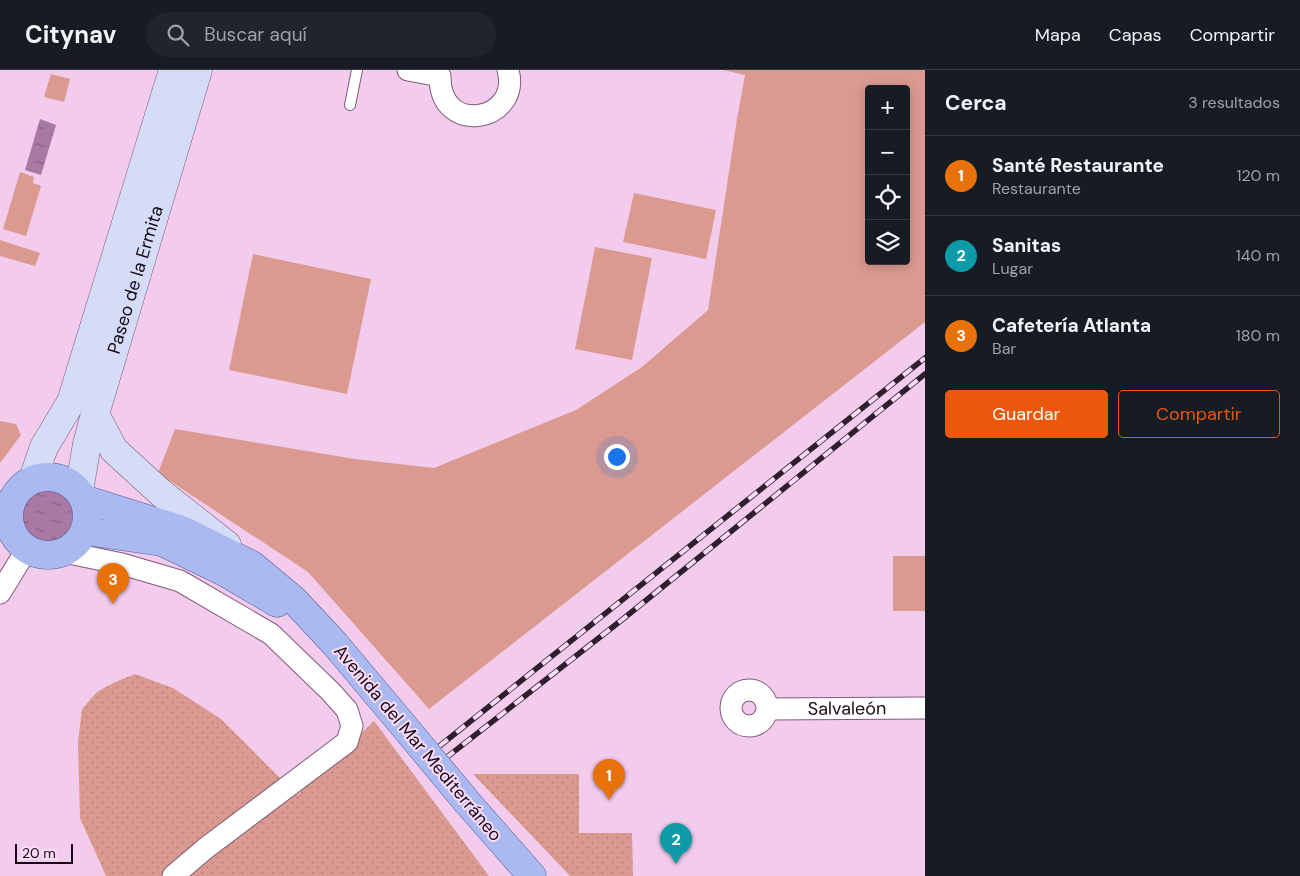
<!DOCTYPE html>
<html lang="es">
<meta charset="utf-8">
<style>
body{margin:0;font-family:"DM Sans",sans-serif;background:#20242c;color:#f1f3f6}
.controls{position:absolute;right:15px;top:15px;display:grid;overflow:hidden;border-radius:5px;box-shadow:0 2px 12px #0003}
.controls button{width:45px;height:45px;display:grid;place-items:center;padding:0;border:0;border-bottom:1px solid #363941;background:#171b24;color:#f1f3f6;font:25px sans-serif}
.scale{position:absolute;left:15px;bottom:12px;width:58px;box-sizing:border-box;padding-left:5px;border:2px solid #150813;border-top:0;font-size:14px;line-height:18px;white-space:nowrap;color:#150813;-webkit-text-stroke:4px #fbdbf7;paint-order:stroke}
.you{position:absolute;left:616px;top:386px;width:18px;height:18px;margin:-12px;border:4px solid #fff;border-radius:50%;background:#1a73e8;box-shadow:0 0 0 8px #1a73e833}
.badge{display:grid;place-items:center;width:32px;height:32px;border-radius:50%;background:#ea580c;color:#fff;font-size:16px;font-weight:700}
.pin{position:absolute;translate:-50% -41px;filter:drop-shadow(0 1px 2px #0008)}
.pin::after{content:'';position:absolute;top:26px;width:18px;height:15px;background:inherit;clip-path:polygon(0 0,100% 0,50% 100%)}
.list{margin:0;padding:0;list-style:none}
h2{display:flex;justify-content:space-between;align-items:center;height:65px;margin:0;padding:0 20px;font-size:21px}
h2 small{font-size:16px;font-weight:400;color:#9ea1a6}
.list li{display:grid;grid-template-columns:32px 1fr auto;gap:15px;align-items:center;box-sizing:border-box;height:80px;padding:0 20px;border-top:1px solid #363941}
.list b{display:block;font-size:19px;white-space:nowrap}
.list p{margin:0;font-size:16px;white-space:nowrap;color:#9ea1a6}
.list em{font-size:16px;font-style:normal;color:#9ea1a6}
.actions{display:flex;gap:10px;padding:15px 20px}
.actions a{flex:1;padding:11px 0;border:1px solid #ea580c;border-radius:5px;text-align:center;font-size:18px;color:#ea580c}
.actions .main{background:#ea580c;color:#fff}
.icon{flex:none;width:28px;height:28px;fill:none;stroke:currentColor;stroke-width:2;stroke-linecap:round;stroke-linejoin:round}
.map{position:relative;flex:none;width:925px;height:806px;overflow:hidden}
header{display:flex;align-items:center;gap:30px;box-sizing:border-box;height:70px;padding:0 25px;background:#171b24;border-bottom:1px solid #363941}
header strong{font-size:24px}
nav{display:flex;gap:28px;margin-inline-start:auto;font-size:18px}
.search{width:350px;height:45px;background:#20242c;display:flex;align-items:center;gap:12px;box-sizing:border-box;padding:0 18px;border-radius:28px;color:#9ea1a6;font-size:19px}
main{display:flex}
aside{flex:1;background:#171b24}
.map>svg:first-child{display:block}
.green{fill:#db9a8f;fill-rule:evenodd}
.park{fill:url(#park-dots)}
.water{fill:url(#water-ripples)}
.lines{fill:none;stroke-linecap:round;stroke-linejoin:round}
.lane-casing{stroke:#7e5b7a;stroke-width:12}
.street-casing{stroke:#7e5b7a;stroke-width:23}
.secondary-casing{stroke:#7e5b7a;stroke-width:29}
.primary-casing{stroke:#515d9c;stroke-width:29}
.lane{stroke:#fff;stroke-width:10}
.street{stroke:#fff;stroke-width:21}
.secondary{stroke:#d5dcf8;stroke-width:28}
.primary{stroke:#aab9f0;stroke-width:28}
.rail-casing{stroke:#2f1f2d;stroke-width:5.5}
.rail{stroke:#fbdbf7;stroke-width:4;stroke-dasharray:11;stroke-linecap:butt}
.primary-bridge-casing{stroke:#515d9c;stroke-width:29;stroke-linecap:butt}
.primary-bridge{stroke:#aab9f0;stroke-width:28}
.labels{text-anchor:middle;dominant-baseline:central;stroke-width:4;stroke-linejoin:round;paint-order:stroke}
.street-label{font-size:18px;fill:#150813;stroke:#fbdbf7}
</style>
<header>
<strong>Citynav</strong>
<div class="search"><svg class="icon" aria-label="search" viewBox="0 0 24 24"><circle cx="10" cy="10" r="6"/><path d="M15 15l6 6"/></svg>Buscar aquí</div>
<nav><a>Mapa</a><a>Capas</a><a>Compartir</a></nav>
</header>
<main>
<div class="map">
<svg width="925" height="806" viewBox="0 0 925 806">
<defs>
<pattern id="park-dots" width="8" height="8" patternUnits="userSpaceOnUse" patternTransform="scale(1.25)"><rect width="8" height="8" fill="#db9a8f"/><path d="M2 2h.1M6 6h.1" fill="none" stroke="#bb837a" stroke-width="1.8" stroke-linecap="round"/></pattern>
<pattern id="water-ripples" width="26" height="14" patternUnits="userSpaceOnUse" patternTransform="scale(1.25)"><rect width="26" height="14" fill="#a978a3"/><path d="M2 4q2-2 4 0t4 0M15 11q2-2 4 0t4 0" fill="none" stroke="#886084"/></pattern>
</defs>
<rect width="100%" height="100%" fill="#f2cbed"/>
<!-- green -->
<g class="green">
<path d="M723 0H925V252L429 639 308 502 158 403 175 359 355 389 434 398 576 340 642 297 708 240 737 49 745 5ZM869 19H906V191H869Z"/>
<polygon points="51,4 70,9 64,32 44,27"/>
<polygon points="20,102 34,107 33,113 41,116 26,166 3,159"/>
<polygon points="634,123 716,140 706,189 623,172"/>
<polygon points="0,170 40,183 35,196 0,186"/>
<polygon points="595,177 652,188 632,290 575,279"/>
<polygon points="253,184 371,209 347,324 229,300"/>
<polygon points="0,351 16,354 21,365 0,393"/>
<rect x="893" y="486" width="32" height="55"/>
</g>
<!-- park -->
<g class="park">
<polygon points="135,604 173,618 221,649 297,725 374,651 489,806 106,806 80,748 78,672 82,639 97,622 113,613"/>
<polygon points="473,704 579,704 579,763 632,763 633,806 570,806"/>
</g>
<!-- water -->
<g class="water">
<polygon points="40,49 56,55 41,105 25,100"/>
<circle cx="46" cy="445" r="27"/>
</g>
<g class="lines">
<defs>
<polyline id="lane" points="350,35 357,0"/>
<g id="street">
<path d="M408 0 440 6C439 67 522 52 508 0"/>
<polyline points="64,482 122,494 180,511 271,564 331,622 347,640 352,656 347,672 206,778 173,806"/>
<polyline points="0,523 27,479"/>
<circle cx="749" cy="638" r="18"/>
<path id="s1" d="M768 639 925 638"/>
</g>
<g id="secondary">
<polyline points="95,344 114,380 161,423 227,475"/>
<polyline points="33,409 44,377 71,332 173,0"/>
<path id="s2" d="M79 421 87 374 95 344 198 0"/>
</g>
<g id="primary">
<circle cx="48" cy="446" r="39"/>
<polyline points="84,429 182,460 252,495 294,530 335,574 408,661"/>
<polyline points="85,461 162,472 224,502 277,533"/>
<polyline points="467,732 532,806"/>
</g>
</defs>
<!-- lane casing -->
<use href="#lane" class="lane-casing"/>
<!-- street casing -->
<use href="#street" class="street-casing"/>
<!-- secondary casing -->
<use href="#secondary" class="secondary-casing"/>
<!-- primary casing -->
<use href="#primary" class="primary-casing"/>
<!-- lane -->
<use href="#lane" class="lane"/>
<!-- street -->
<use href="#street" class="street"/>
<!-- secondary -->
<use href="#secondary" class="secondary"/>
<!-- primary -->
<use href="#primary" class="primary"/>
<defs>
<g id="rail">
<polyline points="422,690 925,288"/>
<polyline points="428,702 623,549 925,304"/>
</g>
</defs>
<!-- rail casing -->
<use href="#rail" class="rail-casing"/>
<!-- rail -->
<use href="#rail" class="rail"/>
<defs>
<polyline id="primary-bridge" points="408,661 467,732"/>
</defs>
<!-- primary-bridge casing -->
<use href="#primary-bridge" class="primary-bridge-casing"/>
<!-- primary-bridge -->
<use href="#primary-bridge" class="primary-bridge"/>
</g>
<g class="labels">
<!-- street labels -->
<g class="street-label">
<text stroke="none"><textPath href="#s2" startOffset="219">Paseo de la Ermita</textPath></text>
<text stroke="none"><textPath href="#s1" startOffset="79">Salvaleón</textPath></text>
<text transform="translate(418 673) rotate(50)">Avenida del Mar Mediterráneo</text>
</g>
</g>
</svg>
<div class="controls">
<button>+</button>
<button>−</button>
<button><svg class="icon" aria-label="locate" viewBox="0 0 24 24"><circle cx="12" cy="12" r="6"/><path d="M12 2v4M12 18v4M2 12h4M18 12h4"/></svg></button>
<button><svg class="icon" aria-label="layers" viewBox="0 0 24 24"><path d="M12 4l9 5-9 5-9-5zM3 14l9 5 9-5"/></svg></button>
</div>
<div class="scale">20 m</div>
<div class="you"></div>
<div class="pin badge" style="left:609px;top:730px;background:#e8710a">1</div>
<div class="pin badge" style="left:676px;top:794px;background:#0f9aa8">2</div>
<div class="pin badge" style="left:113px;top:534px;background:#e8710a">3</div>
</div>
<aside>
<h2>Cerca<small>3 resultados</small></h2>
<ul class="list">
<li><span class="badge" style="background:#e8710a">1</span><div><b>Santé Restaurante</b><p>Restaurante</p></div><em>120 m</em></li>
<li><span class="badge" style="background:#0f9aa8">2</span><div><b>Sanitas</b><p>Lugar</p></div><em>140 m</em></li>
<li><span class="badge" style="background:#e8710a">3</span><div><b>Cafetería Atlanta</b><p>Bar</p></div><em>180 m</em></li>
</ul>
<div class="actions"><a class="main">Guardar</a><a>Compartir</a></div>
</aside>
</main>
